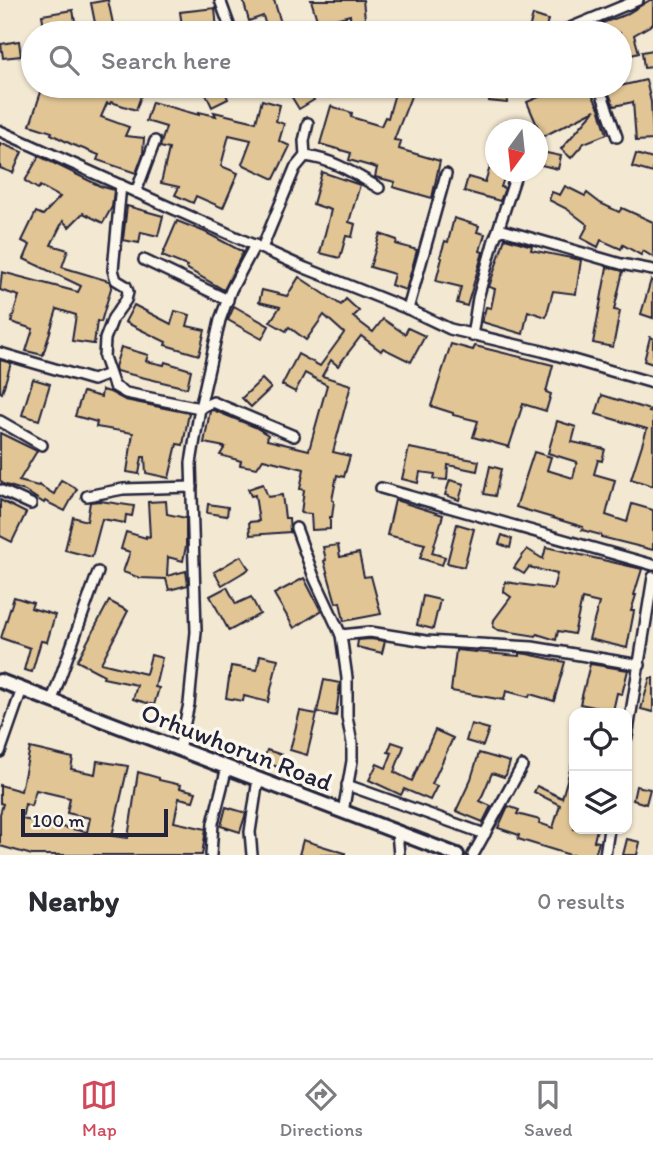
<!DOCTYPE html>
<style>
body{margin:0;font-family:Itim,sans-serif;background:#f2f2f3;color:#2b2b33}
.controls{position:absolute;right:21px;bottom:21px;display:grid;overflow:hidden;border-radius:14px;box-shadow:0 2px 5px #0004}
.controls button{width:63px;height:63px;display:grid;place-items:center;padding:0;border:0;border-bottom:2px solid #e1e1e2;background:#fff;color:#2b2b33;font:35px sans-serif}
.compass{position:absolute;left:485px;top:119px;width:63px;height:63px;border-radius:50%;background:#fff;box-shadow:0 2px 5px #0004;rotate:195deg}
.scale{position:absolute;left:21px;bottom:18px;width:147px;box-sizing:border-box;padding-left:7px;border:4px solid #22223b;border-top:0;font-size:19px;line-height:24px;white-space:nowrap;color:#22223b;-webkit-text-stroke:5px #fbf7ec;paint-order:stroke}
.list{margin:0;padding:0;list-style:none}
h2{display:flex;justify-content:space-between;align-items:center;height:91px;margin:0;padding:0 28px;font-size:30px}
h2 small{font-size:23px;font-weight:400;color:#7c7c81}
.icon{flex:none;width:38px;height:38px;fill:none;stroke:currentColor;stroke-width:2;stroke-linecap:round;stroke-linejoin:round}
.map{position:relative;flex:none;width:653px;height:855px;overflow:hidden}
.search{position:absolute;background:#fff;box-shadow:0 2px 5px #0004;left:21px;right:21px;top:21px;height:77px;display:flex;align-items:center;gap:18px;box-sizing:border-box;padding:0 24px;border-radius:38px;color:#7c7c81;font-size:26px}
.sheet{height:203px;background:#fff}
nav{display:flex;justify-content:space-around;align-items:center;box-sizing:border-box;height:98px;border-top:2px solid #e1e1e2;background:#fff;font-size:19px;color:#7c7c81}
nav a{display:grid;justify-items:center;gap:4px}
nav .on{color:#d1495b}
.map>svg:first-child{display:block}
.building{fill:#e1c595;stroke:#22223b;stroke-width:2;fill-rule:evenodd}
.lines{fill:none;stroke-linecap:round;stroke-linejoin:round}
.street-casing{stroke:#22223b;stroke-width:14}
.secondary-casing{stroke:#22223b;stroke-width:18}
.street{stroke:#fbf7ec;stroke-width:9}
.secondary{stroke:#fbf7ec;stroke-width:12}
.labels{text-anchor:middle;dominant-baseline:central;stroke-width:7;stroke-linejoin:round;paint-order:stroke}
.street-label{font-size:26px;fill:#22223b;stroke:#fbf7ec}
</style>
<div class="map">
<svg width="653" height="855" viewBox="0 0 653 855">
<rect width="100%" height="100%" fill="#f3e8d2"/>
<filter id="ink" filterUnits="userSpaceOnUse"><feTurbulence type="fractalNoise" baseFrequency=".0143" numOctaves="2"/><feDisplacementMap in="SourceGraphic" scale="14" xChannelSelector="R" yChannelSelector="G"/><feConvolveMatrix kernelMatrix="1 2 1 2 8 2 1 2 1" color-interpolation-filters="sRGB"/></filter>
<g filter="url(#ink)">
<!-- building -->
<g class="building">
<polygon points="108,0 115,33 97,33 91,3"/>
<polygon points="243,0 274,0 284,33 268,33 263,16 249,21"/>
<polygon points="311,0 363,0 366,28 351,29 350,15 331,20 335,33 321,33"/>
<polygon points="650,0 653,0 653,24 634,35 639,53 620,58 620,33 589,33 588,28 625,15"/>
<polygon points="215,8 217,30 183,33 180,12"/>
<polygon points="73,10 77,32 45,33 42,15"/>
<polygon points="533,15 548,20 544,33 529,29"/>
<polygon points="19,41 21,56 3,58 1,44"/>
<polygon points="653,50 653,67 644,68 642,52"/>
<polygon points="646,80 651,102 653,140 636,141 633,102 614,106 607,89"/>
<polygon points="43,86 71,93 73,86 119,86 142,93 136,110 111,102 110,104 107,103 101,117 129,127 125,136 144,138 143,154 136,173 97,160 99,155 71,144 51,134 52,132 30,125"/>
<polygon points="202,86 244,86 226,94 228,99 212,107"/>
<polygon points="285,86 306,86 314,100 299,109"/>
<polygon points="397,86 415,86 394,140 401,141 399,149 440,161 432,198 393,187 395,182 375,177 377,168 349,160 351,153 320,144 331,106 352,113 351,117 381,126 385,117 388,118"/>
<polygon points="442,86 478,86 474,98"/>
<polygon points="491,86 510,86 507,103 489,101"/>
<polygon points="565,86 588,86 599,108 607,134 584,143 571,158 561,149 595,110 542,137 527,102"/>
<polygon points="262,100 280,105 276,121 284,124 279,141 290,146 274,179 242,164 251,140 229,135 221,166 238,173 223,208 196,196 193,203 175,195 179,187 161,183 169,149 160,147 166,127 146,121 152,102 199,115 199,112 216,116 214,112 256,122"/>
<polygon points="0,143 22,152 13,173 0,168"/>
<polygon points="537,151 561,156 558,169 537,164"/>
<polygon points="636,154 653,159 653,173 632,167"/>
<polygon points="494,155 495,155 495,172 506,172 501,187 505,188 500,201 464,191 468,177 485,182"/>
<polygon points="39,156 100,186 114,190 112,207 103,223 83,213 69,227 63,221 51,245 68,250 62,267 109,281 112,285 101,322 97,321 94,344 72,341 76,315 57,309 43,355 26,351 33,329 11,322 19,296 0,290 2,272 78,292 81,286 24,259 30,245 22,241 36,212 43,215 60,197 40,186 38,189 25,181"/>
<polygon points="322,172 360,185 349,222 355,224 352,237 346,236 340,258 320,253 331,210 313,204"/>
<polygon points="565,186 585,196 587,193 600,203 619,212 622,208 653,222 653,257 643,251 641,255 623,245 621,249 601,240 598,247 581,238 588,225 567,209 549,200 552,192 560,195"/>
<polygon points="127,206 163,216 158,236 141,232 139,243 123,240"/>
<polygon points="454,218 479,226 477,232 485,234 480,251 483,252 467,306 457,303 461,287 436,281 442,258 440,257 445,241 448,242"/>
<polygon points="177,221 205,232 243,252 224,290 186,268 187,266 162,256"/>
<polygon points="380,234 397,240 396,244 417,250 406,290 391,285 394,274 370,267"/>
<polygon points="505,238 532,246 531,250 581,260 576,294 553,291 546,317 528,311 523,334 482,322 486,307 491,308 495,289 489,287"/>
<polygon points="607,267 623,271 614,310 620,311 613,347 593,343"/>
<polygon points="299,277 341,305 346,299 359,311 353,317 373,332 383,319 405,334 408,328 425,336 411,362 383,348 381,351 361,336 338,366 331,360 322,376 351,385 333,452 350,456 344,477 337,475 332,500 334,501 332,517 330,517 330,529 312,530 311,514 301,513 304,490 300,489 304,469 263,459 257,468 240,465 241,461 220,455 225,447 204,443 210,411 213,410 255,427 268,435 267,440 309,450 327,385 305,373 295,392 282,385 298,354 320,366 344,333 324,315 306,340 289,327 286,331 270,322 280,307 259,302 262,290 287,296"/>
<polygon points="651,280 653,281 653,318 641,314"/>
<polygon points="134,305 171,324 175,311 190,315 187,326 205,330 199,355 165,345 166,342 125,322"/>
<polygon points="234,306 269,326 262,339 228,320"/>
<polygon points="650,337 653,338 653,364 644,361"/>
<polygon points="451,344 473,350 475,346 553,365 546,392 551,394 546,411 523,404 509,447 473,437 478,421 453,415 453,413 431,406"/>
<polygon points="121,347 148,355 146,361 164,365 165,362 191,370 187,388 116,371 115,367"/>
<polygon points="0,360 11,363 2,393 0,392"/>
<polygon points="33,379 50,384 39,420 22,415"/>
<polygon points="262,379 271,388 251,407 242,398"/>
<polygon points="102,390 110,392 125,400 189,413 183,445 177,444 169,478 146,473 145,457 142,457 139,474 127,472 133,433 96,427 97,422 75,416 83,392 101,397"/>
<polygon points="602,395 650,410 649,412 653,413 653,486 631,479 647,429 596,414"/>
<polygon points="557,421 576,427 572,442 605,449 602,461 598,460 594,474 615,480 606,515 627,522 632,504 653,510 653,550 601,537 601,535 582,530 583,527 516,507 534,452 551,457 547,470 573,478 577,462 548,453"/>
<polygon points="0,433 37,451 19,481 38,486 39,485 54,494 61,480 77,489 65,511 45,501 44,503 25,491 3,484 0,480"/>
<polygon points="409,448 479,461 477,471 448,465 447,480 434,479 435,474 420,472 418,483 402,479"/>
<polygon points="490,466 501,469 495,496 484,494"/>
<polygon points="450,480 464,484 459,500 445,495"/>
<polygon points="263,484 268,497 282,495 285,518 289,518 290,532 250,535 249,522 259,521 255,495 251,496 248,489"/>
<polygon points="0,500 26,513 12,542 0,536"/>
<polygon points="395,500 443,515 432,553 445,557 442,565 420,558 425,544 387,535"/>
<polygon points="100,501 134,506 132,516 126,515 125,523 102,519 92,557 65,550 73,517 87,521 90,502"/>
<polygon points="166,501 167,514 186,518 186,546 183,561 168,557 167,576 186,571 188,585 169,590 166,579 140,578 123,572 130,552 121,549 126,532 146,538 146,536 150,537 148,502"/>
<polygon points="208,504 228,507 227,516 207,513"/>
<polygon points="457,524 474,529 464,567 447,563"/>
<polygon points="502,535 512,539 510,548 499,544"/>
<polygon points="338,545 340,557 359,553 364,577 371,576 381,614 344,621 340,602 336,603 324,561 326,560 323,547"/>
<polygon points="546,547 642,569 634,595 636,595 631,611 634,611 627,648 589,639 599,603 582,599 574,634 558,631 556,640 537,634 536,636 498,630 493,627 494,620 511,597 504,592 505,582 553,589 557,574 529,567 524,574 514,568 527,549 543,559"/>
<polygon points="241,556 249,569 222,585 214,572"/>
<polygon points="304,578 321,611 294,628 274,594"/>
<polygon points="227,587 236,604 251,597 260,614 229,631 210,596"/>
<polygon points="423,596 440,600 433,629 417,625"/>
<polygon points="14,597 33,603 31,608 55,615 47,642 41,641 32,672 24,670 30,648 1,638"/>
<polygon points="109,601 128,611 101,663 146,674 151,655 162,658 155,687 159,688 154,705 133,699 137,685 103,678 104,675 77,661"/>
<polygon points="370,639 385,641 382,653 357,647 358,640"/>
<polygon points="456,650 519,656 519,653 527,654 565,662 554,701 530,694 529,697 506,691 504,700 451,691"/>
<polygon points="260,655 278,659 268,702 244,696 243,701 226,698 231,666 257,670"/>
<polygon points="590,664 628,670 622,694 617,693 613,711 580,704"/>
<polygon points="650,678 653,678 653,712 641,709"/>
<polygon points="324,680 340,683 336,716 317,712"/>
<polygon points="300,711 317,714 307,755 290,750"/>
<polygon points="471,724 489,729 483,746 466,741"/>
<polygon points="435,730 453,738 432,784 437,786 430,800 404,789 401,795 369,780 377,764 386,768 392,753 388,752 392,742 404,746 394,772 412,781"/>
<path d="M30 748 73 758 71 769 95 774 97 761 128 766 112 836 128 838 138 772 159 778V780L181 785 180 788 196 792 193 801 179 798 174 822 206 829 202 855H32L0 846V814L3 804 0 803V785L21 791ZM36 790 70 798 67 813 90 818 87 832 22 819 25 804 31 806Z"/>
<polygon points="267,750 282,755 278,767 263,762"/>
<polygon points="479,753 510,762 506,775 504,777 492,773 480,801 491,806 483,822 456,811 471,779"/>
<polygon points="572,763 574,763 574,829 597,829 594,841 599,842 595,855 570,855 518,839 519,835 498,828 508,806 519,810 517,814 540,820 539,823 553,828 560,805 534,792 537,786 562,798"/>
<polygon points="636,786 650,789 646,804 633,800"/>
<polygon points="226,807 246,813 240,832 221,826"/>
<polygon points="627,839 640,842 637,855 623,855"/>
<polygon points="303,840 345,853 345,855 299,855"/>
</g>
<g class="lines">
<defs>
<g id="street">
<polyline points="220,0 232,33"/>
<polyline points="558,33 638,0"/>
<polyline points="599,86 617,137"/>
<polyline points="0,131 305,268 408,309 450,329 542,351 653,383"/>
<polyline points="305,156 304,141 308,123"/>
<polyline points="121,185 113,270 116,280 126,286 128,292 126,300 113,318 105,339 104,357 114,386 126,393 200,408 213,402 294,436"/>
<polyline points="136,192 155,141"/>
<polyline points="497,233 517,172"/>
<path d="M262 248 295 168 305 156C333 159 355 174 379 188"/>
<polyline points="144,260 228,300"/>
<polyline points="408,309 446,174"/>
<polyline points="472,336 478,298 494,240 497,233 503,230 621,264 653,270"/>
<polyline points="0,353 93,380 109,374"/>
<polyline points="0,421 42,445"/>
<polyline points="381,488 653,565"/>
<polyline points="0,490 31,504"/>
<polyline points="87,496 123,489 192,487"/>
<polyline points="296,528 314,577 341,635 347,678 347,717 352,743 352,761 343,812"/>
<polyline points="341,635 370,632 426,641 532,647 640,665"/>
<polyline points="52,700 98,572"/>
<polyline points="627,737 653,577"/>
<polyline points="179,749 189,704 196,632 191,463 200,408 220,320 231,290 255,245"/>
<polyline points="0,752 22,689"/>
<polyline points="347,785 485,834"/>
<polyline points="397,832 399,855"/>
<polyline points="211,855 213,823 227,767"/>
<polyline points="252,855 250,832 258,779"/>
<polyline points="473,855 522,766"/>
<polyline points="605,855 609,829"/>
</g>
<polyline id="secondary" points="0,681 457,855"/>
</defs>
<!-- street casing -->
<use href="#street" class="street-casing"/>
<!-- secondary casing -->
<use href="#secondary" class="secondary-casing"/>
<!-- street -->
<use href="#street" class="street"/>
<!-- secondary -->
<use href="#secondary" class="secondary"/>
</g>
</g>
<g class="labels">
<!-- street labels -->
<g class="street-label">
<text transform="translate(237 747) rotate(21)">Orhuwhorun Road</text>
</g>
</g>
</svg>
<div class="controls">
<button><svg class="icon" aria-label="locate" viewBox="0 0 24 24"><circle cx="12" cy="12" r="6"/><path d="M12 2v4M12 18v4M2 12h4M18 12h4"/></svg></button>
<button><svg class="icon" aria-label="layers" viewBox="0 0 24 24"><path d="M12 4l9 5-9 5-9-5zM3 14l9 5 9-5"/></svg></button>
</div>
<svg class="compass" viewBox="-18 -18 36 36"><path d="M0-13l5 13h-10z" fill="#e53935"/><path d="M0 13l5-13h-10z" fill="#7c7c81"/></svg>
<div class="scale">100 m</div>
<div class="search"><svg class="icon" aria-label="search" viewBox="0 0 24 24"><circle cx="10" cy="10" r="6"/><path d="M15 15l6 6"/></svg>Search here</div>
</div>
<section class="sheet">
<h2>Nearby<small>0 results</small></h2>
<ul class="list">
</ul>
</section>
<nav>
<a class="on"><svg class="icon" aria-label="map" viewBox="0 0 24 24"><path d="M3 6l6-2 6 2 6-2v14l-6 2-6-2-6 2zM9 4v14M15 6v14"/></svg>Map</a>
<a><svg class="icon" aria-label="directions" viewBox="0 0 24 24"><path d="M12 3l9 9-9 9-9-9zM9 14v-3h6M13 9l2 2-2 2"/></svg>Directions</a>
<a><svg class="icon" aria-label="saved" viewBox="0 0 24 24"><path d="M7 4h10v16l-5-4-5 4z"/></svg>Saved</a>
</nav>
